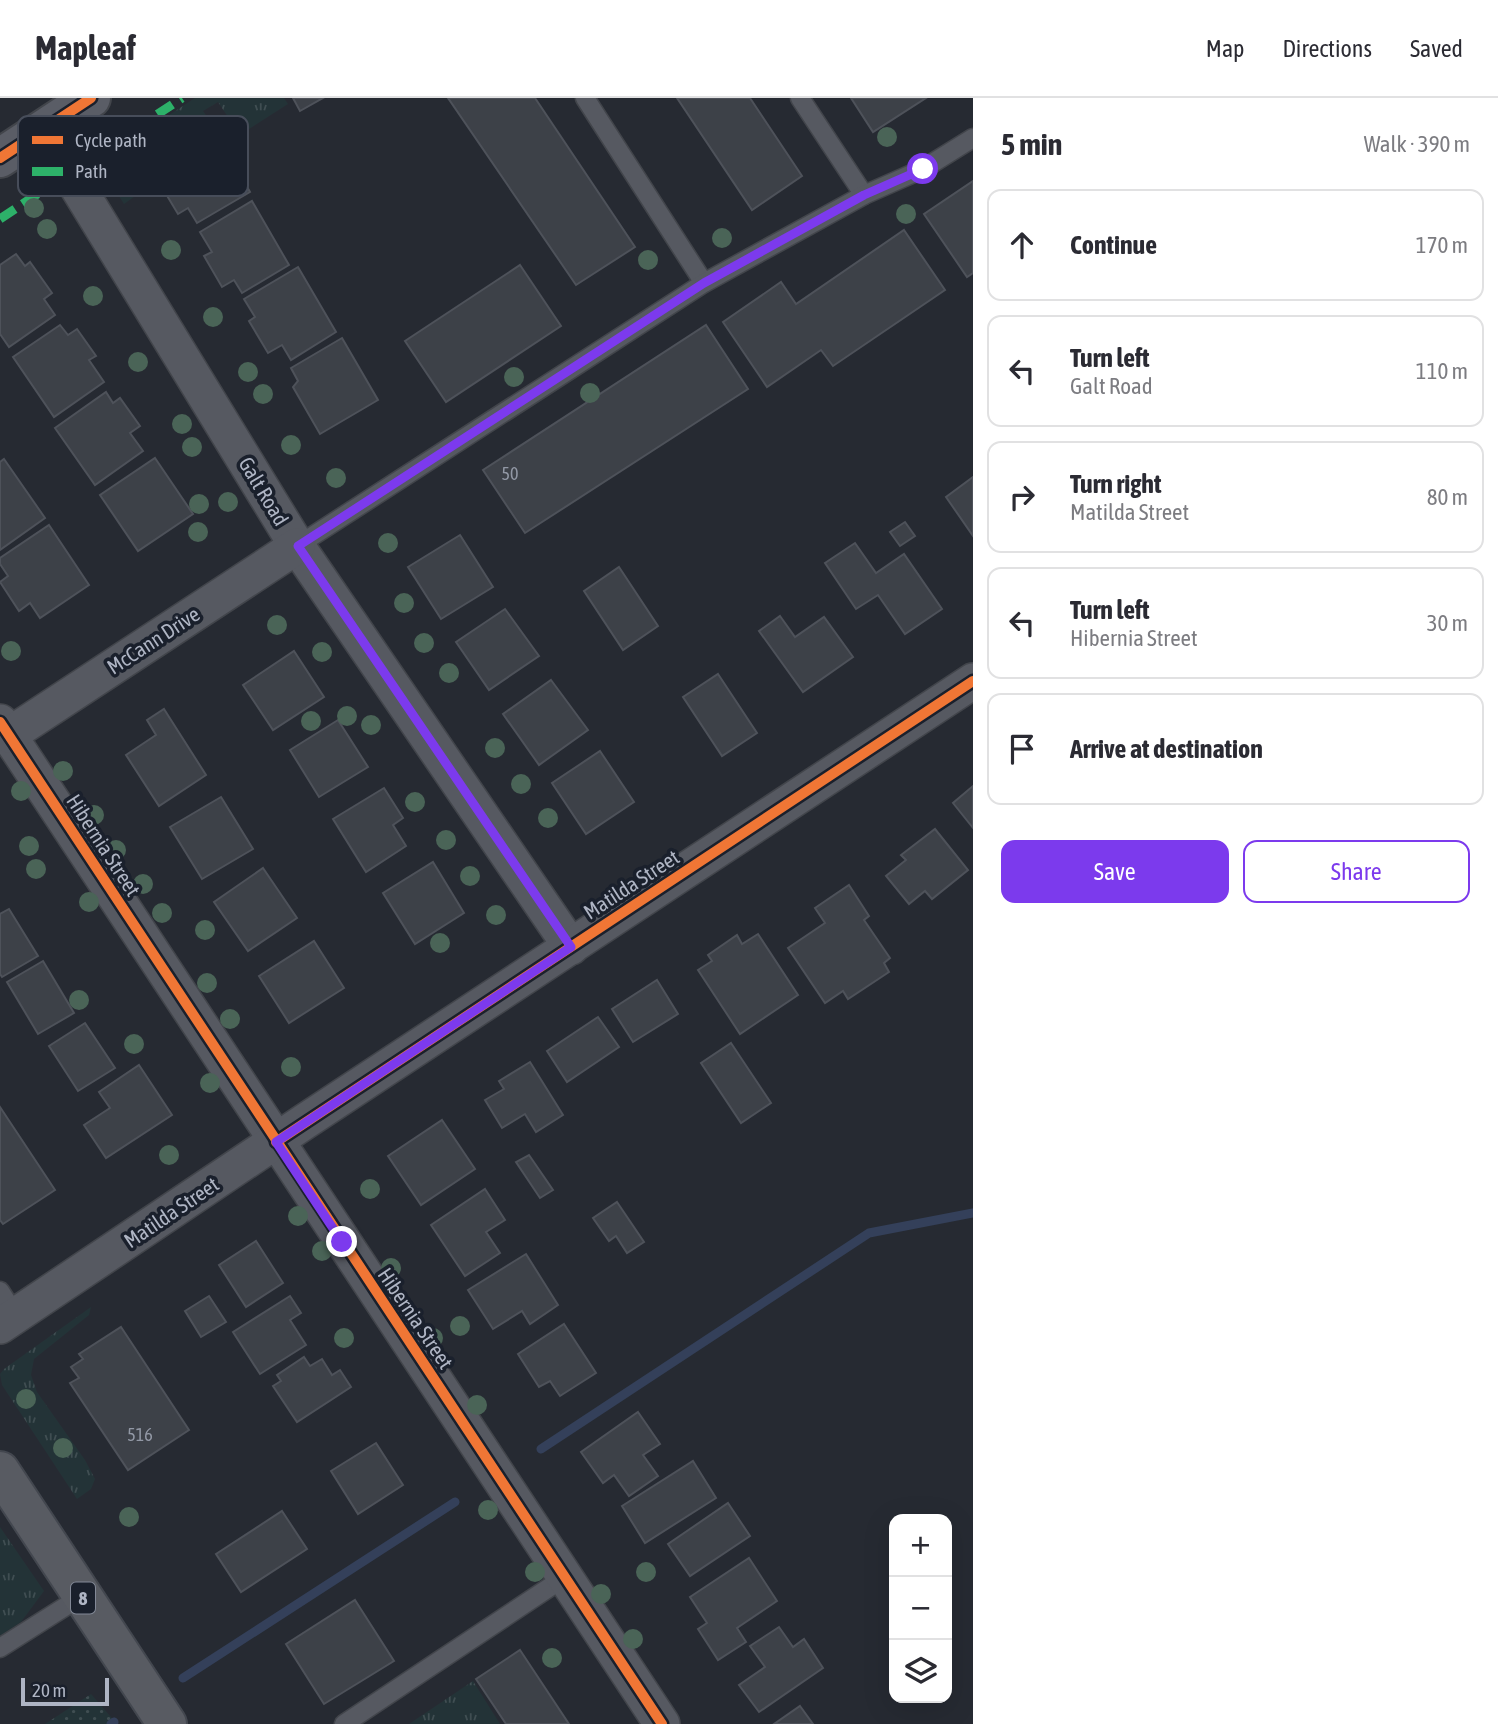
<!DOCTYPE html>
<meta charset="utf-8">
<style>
body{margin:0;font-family:"Asap Condensed",sans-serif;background:#f2f2f3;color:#2b2b33}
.controls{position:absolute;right:21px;bottom:21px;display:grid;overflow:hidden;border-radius:14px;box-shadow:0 7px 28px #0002}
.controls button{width:63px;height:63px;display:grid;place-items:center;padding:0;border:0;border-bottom:2px solid #e1e1e2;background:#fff;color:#2b2b33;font:35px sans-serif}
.scale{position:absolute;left:21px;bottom:18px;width:88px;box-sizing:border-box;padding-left:7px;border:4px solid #afb5c4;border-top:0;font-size:19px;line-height:24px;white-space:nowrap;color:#afb5c4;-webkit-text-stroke:5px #1a202c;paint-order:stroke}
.stop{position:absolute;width:21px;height:21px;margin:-16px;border:5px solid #7c3aed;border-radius:50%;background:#fff}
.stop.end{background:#7c3aed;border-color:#fff;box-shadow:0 2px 7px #0008}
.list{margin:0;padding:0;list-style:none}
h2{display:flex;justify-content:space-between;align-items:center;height:91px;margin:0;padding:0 28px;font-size:30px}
h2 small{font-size:23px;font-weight:400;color:#7c7c81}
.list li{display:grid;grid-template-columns:46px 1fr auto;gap:21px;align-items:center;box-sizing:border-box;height:112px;margin:0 14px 14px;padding:0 14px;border:2px solid #e1e1e2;border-radius:14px}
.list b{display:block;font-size:26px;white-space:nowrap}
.list p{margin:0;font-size:23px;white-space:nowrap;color:#7c7c81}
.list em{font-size:23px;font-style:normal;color:#7c7c81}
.actions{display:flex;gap:14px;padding:21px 28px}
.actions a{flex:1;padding:16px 0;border:2px solid #7c3aed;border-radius:14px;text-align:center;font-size:24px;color:#7c3aed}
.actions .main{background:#7c3aed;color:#fff}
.icon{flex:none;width:38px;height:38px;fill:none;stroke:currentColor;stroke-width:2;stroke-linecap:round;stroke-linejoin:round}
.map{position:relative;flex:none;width:973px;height:1626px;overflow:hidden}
header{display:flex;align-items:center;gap:42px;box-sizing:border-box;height:98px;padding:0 35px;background:#fff;border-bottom:2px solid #e1e1e2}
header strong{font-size:33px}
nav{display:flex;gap:38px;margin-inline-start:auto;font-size:24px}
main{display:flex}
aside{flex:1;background:#fff}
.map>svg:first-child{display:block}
.grass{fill:url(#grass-tufts)}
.park{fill:url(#park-dots)}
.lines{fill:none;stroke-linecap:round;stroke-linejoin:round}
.stream{stroke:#34405a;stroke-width:9}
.building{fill:#3d4148;stroke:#4e525a;stroke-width:2}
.lane-casing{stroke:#42454b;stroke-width:21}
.street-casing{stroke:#42454b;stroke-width:38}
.secondary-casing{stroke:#42454b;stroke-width:42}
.primary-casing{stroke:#43474f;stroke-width:42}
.lane{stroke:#565961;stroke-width:18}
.street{stroke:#565961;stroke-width:35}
.secondary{stroke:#5a5d66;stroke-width:38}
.primary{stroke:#585b62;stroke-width:38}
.quiet{stroke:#2db169;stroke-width:9;stroke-dasharray:18 9;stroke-linecap:butt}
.cycleway-casing{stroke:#1a202c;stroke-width:15}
.cycleway{stroke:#f07635;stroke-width:10}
.tree{fill:#4a6457}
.route{stroke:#7c3aed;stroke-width:9}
.labels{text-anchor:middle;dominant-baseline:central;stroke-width:7;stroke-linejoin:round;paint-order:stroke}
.number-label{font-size:18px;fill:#9298a5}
.shield{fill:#1a202c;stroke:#828896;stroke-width:2}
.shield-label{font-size:19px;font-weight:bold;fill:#afb5c4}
.street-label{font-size:21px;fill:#afb5c4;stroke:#1a202c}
.key{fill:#1a202c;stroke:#474d5a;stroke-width:2}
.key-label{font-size:19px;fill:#afb5c4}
</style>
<header>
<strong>Mapleaf</strong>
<nav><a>Map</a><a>Directions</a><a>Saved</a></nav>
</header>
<main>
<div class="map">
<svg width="973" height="1626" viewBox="0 0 973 1626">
<defs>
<pattern id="grass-tufts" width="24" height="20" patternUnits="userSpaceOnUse" patternTransform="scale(1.75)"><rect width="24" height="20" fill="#233337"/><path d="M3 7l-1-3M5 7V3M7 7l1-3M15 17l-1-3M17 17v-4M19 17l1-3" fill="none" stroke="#404e52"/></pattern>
<pattern id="park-dots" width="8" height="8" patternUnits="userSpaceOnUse" patternTransform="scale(1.75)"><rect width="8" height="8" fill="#233337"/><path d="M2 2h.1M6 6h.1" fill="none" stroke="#404e52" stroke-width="1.8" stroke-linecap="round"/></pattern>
</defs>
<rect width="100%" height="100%" fill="#262a32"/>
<!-- grass -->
<g class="grass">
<polygon points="195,0 284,0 288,6 249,31 234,28 218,4 203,13 212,26 178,44 174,36 160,38 145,49 146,59 135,65 136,77 144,81 149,88 124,106 99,66 105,59"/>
<polygon points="91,1209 89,1217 34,1261 31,1277 37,1294 85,1362 95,1381 91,1391 77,1401 2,1287 0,1276 4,1271"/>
<polygon points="0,1429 44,1493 21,1524 0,1538"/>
<polygon points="473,1583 500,1626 409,1626"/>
</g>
<!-- park -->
<polygon class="park" points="91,1596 117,1626 45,1626"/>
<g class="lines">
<!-- stream -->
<g class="stream">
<polyline points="541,1351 869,1135 973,1115"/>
<polyline points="183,1580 455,1404"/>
<polyline points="111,1626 114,1624"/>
</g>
</g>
<!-- building -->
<g class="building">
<polygon points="293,0 323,0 300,13"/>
<polygon points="448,0 535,0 635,149 576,187"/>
<polygon points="677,0 750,0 802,78 752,112"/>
<polygon points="851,0 926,0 873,34"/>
<polygon points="213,31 250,94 197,125 188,110 178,116 160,86 165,83 155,65"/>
<polygon points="973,83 973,175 967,179 924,116"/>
<polygon points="252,103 289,167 242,195 234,182 222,189 204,158 212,154 200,134"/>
<polygon points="904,132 945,192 833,268 821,252 767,289 723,224 781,184 796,206"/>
<polygon points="16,156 25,168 30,164 52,195 44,201 55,217 9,249 0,236 0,167"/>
<polygon points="520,167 561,228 446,304 405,243"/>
<polygon points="298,169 336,234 291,262 282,247 268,255 249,223 255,219 244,201"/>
<polygon points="60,227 68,237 77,231 96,258 89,262 104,284 54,319 13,259"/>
<polygon points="706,227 748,291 525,435 483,372"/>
<polygon points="342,240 378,302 320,336 293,289 298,283 291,270"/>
<polygon points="106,294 113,305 120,300 140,328 130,335 143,353 95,387 55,330"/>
<polygon points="155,360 193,416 138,453 100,397"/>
<polygon points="4,361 45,420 0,452 0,364"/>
<polygon points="973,379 973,438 946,399"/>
<polygon points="905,424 915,438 900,448 890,434"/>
<polygon points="49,427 89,487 40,520 30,505 19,513 0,484 8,478 0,466 0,460"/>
<polygon points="460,437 493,489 441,521 408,469"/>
<polygon points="855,445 876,475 904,456 942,511 905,536 878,497 856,511 825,465"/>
<polygon points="619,469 658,528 623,552 584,493"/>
<polygon points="505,511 539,558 489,592 456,544"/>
<polygon points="780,518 795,539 824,519 853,559 803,594 759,533"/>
<polygon points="294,553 324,599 273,632 243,587"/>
<polygon points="718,576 757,635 722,658 683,599"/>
<polygon points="551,582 588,632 539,667 503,616"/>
<polygon points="164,611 206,677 159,708 126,657 156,637 147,622"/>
<polygon points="338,622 368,669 319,699 290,652"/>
<polygon points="600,653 634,704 586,736 552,685"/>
<polygon points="973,688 973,730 953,705"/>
<polygon points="384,690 403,720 393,727 406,748 366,774 333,721"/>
<polygon points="221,699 253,751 202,781 170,729"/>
<polygon points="935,731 968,772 932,801 925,793 909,806 886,778 906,762 901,757"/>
<polygon points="433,764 464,815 415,846 383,795"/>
<polygon points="263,770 297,820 248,853 214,804"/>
<polygon points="849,787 869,818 864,822 890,860 884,865 889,874 848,901 843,893 825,905 788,850 825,825 815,810"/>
<polygon points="9,811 38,858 2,879 0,876 0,816"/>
<polygon points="758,836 798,897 740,936 698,872 712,863 708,857 737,837 742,846"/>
<polygon points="314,843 344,890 289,925 259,878"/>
<polygon points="43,863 74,915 38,936 7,884"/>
<polygon points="657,882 678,916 633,944 612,911"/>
<polygon points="598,919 619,949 567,984 547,953"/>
<polygon points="85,925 115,970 78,993 49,948"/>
<polygon points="731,945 771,1005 741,1025 701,965"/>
<polygon points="530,964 563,1017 536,1034 525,1016 502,1030 485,1002 504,991 499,983"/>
<polygon points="139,967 172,1017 106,1060 84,1027 110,1010 99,994"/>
<polygon points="0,1009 55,1092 3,1126 0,1122"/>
<polygon points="442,1022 475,1071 421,1107 388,1058"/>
<polygon points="529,1057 553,1092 540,1100 516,1064"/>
<polygon points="485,1091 505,1122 486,1134 500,1155 465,1178 431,1127"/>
<polygon points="617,1104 644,1144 627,1155 616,1138 609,1143 593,1120"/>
<polygon points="256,1143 283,1185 246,1209 219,1167"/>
<polygon points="526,1156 558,1207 530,1226 522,1213 493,1231 468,1192"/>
<polygon points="209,1198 226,1224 201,1239 185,1213"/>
<polygon points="290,1198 301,1215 290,1222 306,1247 260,1276 233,1234"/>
<polygon points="564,1226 596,1275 560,1298 550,1283 539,1289 518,1256"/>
<polygon points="121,1229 189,1332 128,1372 70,1285 79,1280 71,1269 83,1261 79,1256"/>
<polygon points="304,1259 310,1268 322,1261 332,1277 340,1272 351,1289 297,1324 273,1288 281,1283 277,1277"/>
<polygon points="638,1314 660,1346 643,1357 658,1378 629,1398 614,1377 603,1385 581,1354"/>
<polygon points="376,1345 403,1387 358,1416 331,1373"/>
<polygon points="693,1363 716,1400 645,1445 622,1408"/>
<polygon points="728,1405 750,1438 690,1478 668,1446"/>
<polygon points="282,1413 307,1451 241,1494 216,1456"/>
<polygon points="749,1460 777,1503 737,1530 746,1544 718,1562 698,1531 707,1525 690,1499"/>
<polygon points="355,1502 394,1563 324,1606 286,1546"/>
<polygon points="779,1529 793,1549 804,1541 823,1570 759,1614 739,1587 765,1569 750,1548"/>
<polygon points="520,1552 569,1626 506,1626 476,1581"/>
<polygon points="800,1608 813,1626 774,1626"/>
</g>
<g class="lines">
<defs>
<g id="lane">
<polyline points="585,0 704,185"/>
<polyline points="800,0 864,97"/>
<polyline points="297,448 704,185 864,97 923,71 973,40"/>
<polyline points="0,1193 16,1218"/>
<polyline points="0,1550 82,1498"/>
<polyline points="344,1626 565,1479"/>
</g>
<g id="street">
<polyline points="47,30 69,75 297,448 571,849"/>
<polyline points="0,624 662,1626"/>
<polyline points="9,637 297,448"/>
<polyline points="0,1228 304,1024 973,583"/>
</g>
<polyline id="secondary" points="0,60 91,0"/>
<polyline id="primary" points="0,1373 167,1626"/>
</defs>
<!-- lane casing -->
<use href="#lane" class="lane-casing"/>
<!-- street casing -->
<use href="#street" class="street-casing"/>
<!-- secondary casing -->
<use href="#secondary" class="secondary-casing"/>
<!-- primary casing -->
<use href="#primary" class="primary-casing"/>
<!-- lane -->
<use href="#lane" class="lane"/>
<!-- street -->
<use href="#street" class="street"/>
<!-- secondary -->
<use href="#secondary" class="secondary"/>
<!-- primary -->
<use href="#primary" class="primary"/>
<!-- quiet -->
<polyline class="quiet" points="0,121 182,0"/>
<defs>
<g id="cycleway">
<polyline points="0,60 91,0"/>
<polyline points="0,624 662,1626"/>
<polyline points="276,1044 973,583"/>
</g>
</defs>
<!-- cycleway casing -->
<use href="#cycleway" class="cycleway-casing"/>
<!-- cycleway -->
<use href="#cycleway" class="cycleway"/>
</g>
<!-- trees -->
<g class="tree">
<circle cx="887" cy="39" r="10"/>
<circle cx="34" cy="110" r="10"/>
<circle cx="906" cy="116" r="10"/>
<circle cx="47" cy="131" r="10"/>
<circle cx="722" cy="140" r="10"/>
<circle cx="171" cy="152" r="10"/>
<circle cx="648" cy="162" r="10"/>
<circle cx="93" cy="198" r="10"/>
<circle cx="213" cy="219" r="10"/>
<circle cx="138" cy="264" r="10"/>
<circle cx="248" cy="274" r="10"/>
<circle cx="514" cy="279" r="10"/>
<circle cx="590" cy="295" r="10"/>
<circle cx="263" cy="296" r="10"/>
<circle cx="182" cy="326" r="10"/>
<circle cx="291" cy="347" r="10"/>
<circle cx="192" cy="349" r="10"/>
<circle cx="336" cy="380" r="10"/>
<circle cx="228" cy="404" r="10"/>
<circle cx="199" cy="406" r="10"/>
<circle cx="198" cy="434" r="10"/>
<circle cx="388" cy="445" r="10"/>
<circle cx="404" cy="505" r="10"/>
<circle cx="277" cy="527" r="10"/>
<circle cx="424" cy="545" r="10"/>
<circle cx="11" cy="553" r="10"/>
<circle cx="322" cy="554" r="10"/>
<circle cx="449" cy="575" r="10"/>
<circle cx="347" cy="618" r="10"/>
<circle cx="311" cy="623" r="10"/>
<circle cx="371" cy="627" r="10"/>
<circle cx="495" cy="650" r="10"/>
<circle cx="63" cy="673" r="10"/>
<circle cx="521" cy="686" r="10"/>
<circle cx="21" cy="693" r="10"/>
<circle cx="415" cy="704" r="10"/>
<circle cx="94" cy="717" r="10"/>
<circle cx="548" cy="720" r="10"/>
<circle cx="446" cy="742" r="10"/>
<circle cx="29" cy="748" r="10"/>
<circle cx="116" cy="752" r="10"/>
<circle cx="36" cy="771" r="10"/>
<circle cx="470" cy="778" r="10"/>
<circle cx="143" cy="786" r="10"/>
<circle cx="89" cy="804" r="10"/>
<circle cx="162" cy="815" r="10"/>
<circle cx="496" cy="817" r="10"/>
<circle cx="205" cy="832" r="10"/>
<circle cx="440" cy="845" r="10"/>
<circle cx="207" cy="885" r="10"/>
<circle cx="79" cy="902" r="10"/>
<circle cx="230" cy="921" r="10"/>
<circle cx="134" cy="946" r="10"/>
<circle cx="291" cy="969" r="10"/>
<circle cx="210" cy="985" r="10"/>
<circle cx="169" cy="1057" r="10"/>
<circle cx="370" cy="1091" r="10"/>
<circle cx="298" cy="1118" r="10"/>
<circle cx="322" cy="1153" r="10"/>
<circle cx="391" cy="1170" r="10"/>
<circle cx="460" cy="1228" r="10"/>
<circle cx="344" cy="1240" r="10"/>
<circle cx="433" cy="1240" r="10"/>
<circle cx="26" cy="1301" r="10"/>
<circle cx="477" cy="1307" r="10"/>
<circle cx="63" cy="1350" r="10"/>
<circle cx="488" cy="1412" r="10"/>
<circle cx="129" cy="1419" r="10"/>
<circle cx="535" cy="1474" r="10"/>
<circle cx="646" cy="1474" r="10"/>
<circle cx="601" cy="1496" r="10"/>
<circle cx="633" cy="1541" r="10"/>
<circle cx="552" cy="1560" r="10"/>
</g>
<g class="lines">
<!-- route -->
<polyline class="route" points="342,1144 276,1044 571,849 298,448 704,185 864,97 923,71"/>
</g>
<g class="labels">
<!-- number labels -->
<g class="number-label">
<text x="510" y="375">50</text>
<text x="140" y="1336">516</text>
</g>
<!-- shield labels -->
<rect class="shield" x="71" y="1484.5" width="24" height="31" rx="5"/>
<g class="shield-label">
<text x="83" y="1500">8</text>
</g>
<!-- street labels -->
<g class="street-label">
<text transform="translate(264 393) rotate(59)">Galt Road</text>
<text transform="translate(153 542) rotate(-33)">McCann Drive</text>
<text transform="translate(104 747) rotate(57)">Hibernia Street</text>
<text transform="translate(631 786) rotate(-33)">Matilda Street</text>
<text transform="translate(171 1114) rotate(-34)">Matilda Street</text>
<text transform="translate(416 1220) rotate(56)">Hibernia Street</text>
</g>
</g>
<!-- legend -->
<rect x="18" y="18" width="230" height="80" rx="10" class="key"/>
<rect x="32" y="38" width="31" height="8" fill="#f07635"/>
<rect x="32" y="69" width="31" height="9" fill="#2db169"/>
<g class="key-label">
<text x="75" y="49">Cycle path</text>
<text x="75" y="80">Path</text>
</g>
</svg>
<div class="controls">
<button>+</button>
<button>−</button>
<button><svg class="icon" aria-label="layers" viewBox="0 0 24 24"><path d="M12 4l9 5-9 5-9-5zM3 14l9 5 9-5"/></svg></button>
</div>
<div class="scale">20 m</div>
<div class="stop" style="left:923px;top:71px"></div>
<div class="stop end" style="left:342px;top:1144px"></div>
</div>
<aside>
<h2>5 min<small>Walk · 390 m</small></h2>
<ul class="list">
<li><svg class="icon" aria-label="ahead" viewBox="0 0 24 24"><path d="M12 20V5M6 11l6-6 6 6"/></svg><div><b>Continue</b></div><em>170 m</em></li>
<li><svg class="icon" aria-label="left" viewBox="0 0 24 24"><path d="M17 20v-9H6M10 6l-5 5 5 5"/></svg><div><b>Turn left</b><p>Galt Road</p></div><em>110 m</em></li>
<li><svg class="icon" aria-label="right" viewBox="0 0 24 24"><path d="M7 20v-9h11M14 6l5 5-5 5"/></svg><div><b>Turn right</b><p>Matilda Street</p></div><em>80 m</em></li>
<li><svg class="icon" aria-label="left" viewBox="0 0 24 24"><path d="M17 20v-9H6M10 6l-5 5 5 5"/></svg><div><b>Turn left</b><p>Hibernia Street</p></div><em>30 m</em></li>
<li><svg class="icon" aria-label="arrive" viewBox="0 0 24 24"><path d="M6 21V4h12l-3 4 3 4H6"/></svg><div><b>Arrive at destination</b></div></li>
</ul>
<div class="actions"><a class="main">Save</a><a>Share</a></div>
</aside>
</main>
